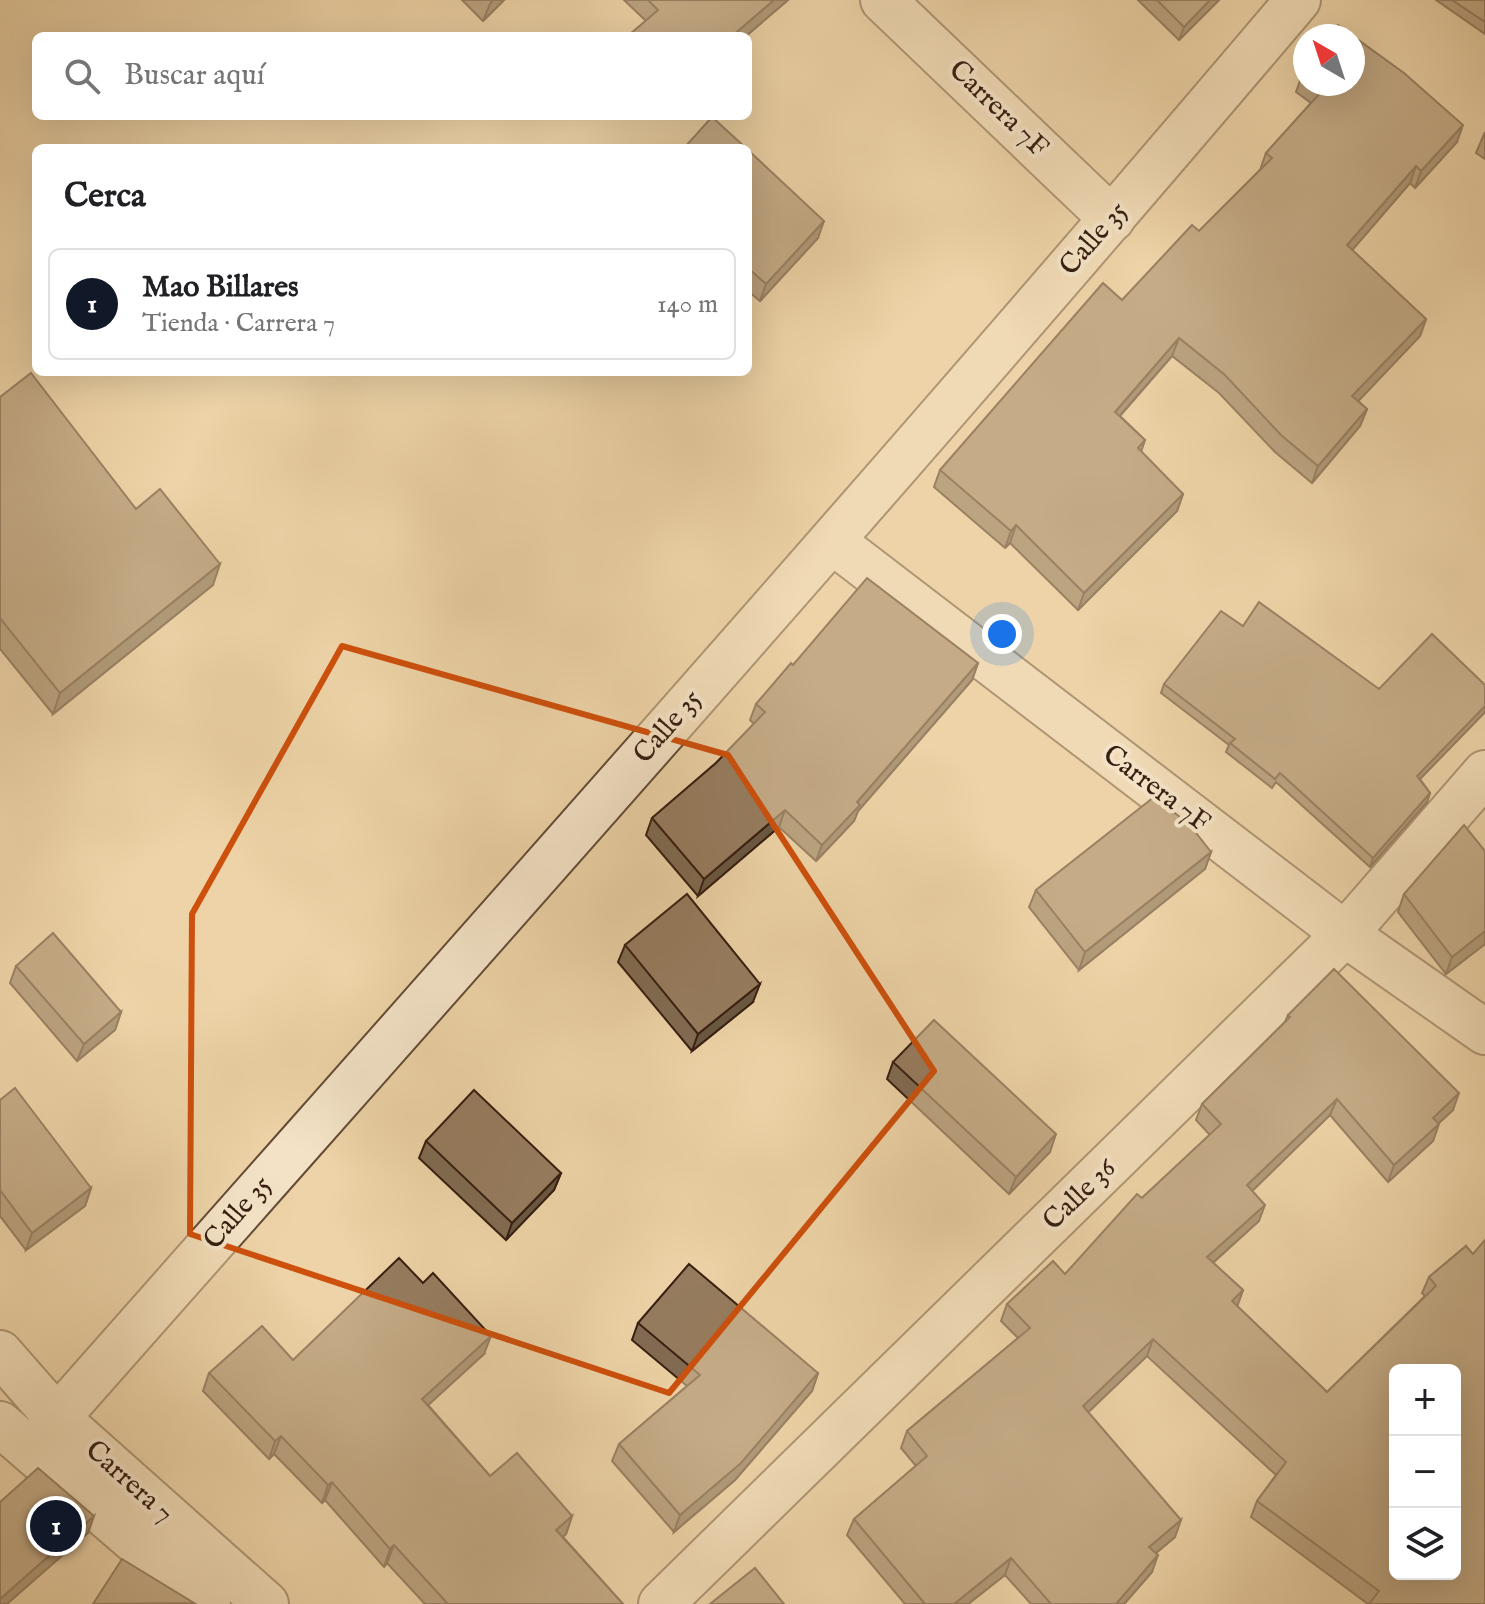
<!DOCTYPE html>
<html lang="es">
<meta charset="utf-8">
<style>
body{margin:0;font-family:"IM FELL English",serif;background:#f6f6f6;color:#202124}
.controls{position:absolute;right:24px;bottom:24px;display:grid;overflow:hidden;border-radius:12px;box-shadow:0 8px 32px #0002}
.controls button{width:72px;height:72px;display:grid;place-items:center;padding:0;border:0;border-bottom:2px solid #e0e0e0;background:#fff;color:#202124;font:40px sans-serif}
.compass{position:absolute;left:1293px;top:24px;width:72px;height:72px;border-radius:50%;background:#fff;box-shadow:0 8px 32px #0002;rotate:321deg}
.you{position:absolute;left:1002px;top:634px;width:28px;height:28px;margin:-20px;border:6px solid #fff;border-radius:50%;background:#1a73e8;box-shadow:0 0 0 12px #1a73e833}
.badge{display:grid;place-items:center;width:52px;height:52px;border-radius:50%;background:#111827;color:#fff;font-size:26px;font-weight:700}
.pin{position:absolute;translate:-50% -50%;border:4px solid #fff;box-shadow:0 2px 8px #0006}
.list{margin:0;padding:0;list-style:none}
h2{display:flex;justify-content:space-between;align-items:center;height:104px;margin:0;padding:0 32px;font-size:34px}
h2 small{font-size:26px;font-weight:400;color:#757577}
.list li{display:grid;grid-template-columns:52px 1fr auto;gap:24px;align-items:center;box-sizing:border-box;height:112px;margin:0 16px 16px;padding:0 16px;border:2px solid #e0e0e0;border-radius:12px}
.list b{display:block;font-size:30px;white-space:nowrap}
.list p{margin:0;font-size:26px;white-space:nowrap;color:#757577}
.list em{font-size:26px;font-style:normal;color:#757577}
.icon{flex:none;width:44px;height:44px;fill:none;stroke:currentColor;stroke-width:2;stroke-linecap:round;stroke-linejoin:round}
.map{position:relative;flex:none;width:1485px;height:1604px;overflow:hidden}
.search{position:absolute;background:#fff;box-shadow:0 8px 32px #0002;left:32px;top:32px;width:720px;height:88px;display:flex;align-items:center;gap:20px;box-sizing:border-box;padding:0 28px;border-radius:12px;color:#757577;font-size:30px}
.panel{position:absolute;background:#fff;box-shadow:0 8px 32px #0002;left:32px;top:144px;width:720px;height:232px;border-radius:12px}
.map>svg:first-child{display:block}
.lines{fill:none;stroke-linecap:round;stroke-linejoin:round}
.minor-casing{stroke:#644b36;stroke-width:48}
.tertiary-casing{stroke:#644b36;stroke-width:48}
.minor{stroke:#f3e2c6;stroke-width:44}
.tertiary{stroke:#f3e2c6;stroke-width:44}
.wall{fill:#816b52;stroke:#371e10;stroke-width:2}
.shaded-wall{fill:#695742;stroke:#371e10;stroke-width:2}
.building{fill:#967c5f;stroke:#371e10;stroke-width:2;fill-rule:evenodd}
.marked{fill:none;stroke:#cd500d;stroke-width:6;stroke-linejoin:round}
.labels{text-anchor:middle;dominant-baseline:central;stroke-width:8;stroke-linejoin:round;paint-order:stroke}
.street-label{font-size:28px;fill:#371e10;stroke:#f3e2c6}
</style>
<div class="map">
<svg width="1485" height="1604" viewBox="0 0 1485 1604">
<rect width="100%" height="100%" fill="#edd3a7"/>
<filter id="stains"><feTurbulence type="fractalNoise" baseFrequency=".0025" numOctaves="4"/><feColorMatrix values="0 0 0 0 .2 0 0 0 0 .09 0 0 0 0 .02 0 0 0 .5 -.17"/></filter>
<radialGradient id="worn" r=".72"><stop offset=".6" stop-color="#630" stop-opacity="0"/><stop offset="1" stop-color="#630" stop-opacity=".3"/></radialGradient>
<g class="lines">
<defs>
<g id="minor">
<polyline points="883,0 1112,219"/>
<polyline points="832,541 1345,934 1485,1032"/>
<path d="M35 1449 57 1418C473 947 892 479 1298 0"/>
<polyline points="661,1604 1345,934 1485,773"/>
</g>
<g id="tertiary">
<polyline points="0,1353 57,1418 266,1604"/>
<polyline points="0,1424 208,1604"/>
</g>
</defs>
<!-- minor casing -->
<use href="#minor" class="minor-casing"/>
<!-- tertiary casing -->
<use href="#tertiary" class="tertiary-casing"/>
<!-- minor -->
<use href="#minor" class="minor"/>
<!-- tertiary -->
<use href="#tertiary" class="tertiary"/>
</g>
<!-- wall -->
<g class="wall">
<polygon points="462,0 504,0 483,21"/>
<polygon points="624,0 788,0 746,36 628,36 646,21"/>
<polygon points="1138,0 1219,0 1179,40"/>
<polygon points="1436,0 1485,0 1485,34"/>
<polygon points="1305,71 1305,84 1353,84 1457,142 1415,188 1410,183 1352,250 1426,319 1420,336 1358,401 1367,409 1360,426 1312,483 1275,452 1219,393 1172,356 1120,416 1145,440 1141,452 1183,494 1177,511 1078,610 1010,543 1005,548 934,487 940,470 1122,300 1199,231 1260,170 1266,153 1311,103 1296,92 1302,75"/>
<polygon points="1485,132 1485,159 1476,153"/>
<polygon points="748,150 818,238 760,301 748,291"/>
<polygon points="0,397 136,509 213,585 53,714 0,649"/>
<polygon points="1243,626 1379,689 1485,685 1485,712 1420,779 1430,793 1427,802 1370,867 1276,782 1272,788 1226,752 1229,745 1161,693 1164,684"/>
<polygon points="978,663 972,680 858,811 854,821 816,861 779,827 698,896 646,835 652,818 716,763 754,724 750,720 756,704 793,665"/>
<polygon points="1485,851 1485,944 1446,974 1398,912 1404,894"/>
<polygon points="1211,852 1205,869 1079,970 1029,907 1036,890"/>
<polygon points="625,945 753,1002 692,1051 618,962"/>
<polygon points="16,966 121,1012 115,1030 77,1061 10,983"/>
<polygon points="1288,1015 1453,1110 1438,1124 1433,1141 1388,1182 1330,1115 1252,1191 1259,1221 1213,1263 1243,1290 1237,1306 1327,1392 1425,1296 1422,1293 1429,1277 1466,1246 1485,1604 1368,1604 1251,1517 1257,1501 1276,1475 1147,1356 1088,1412 1175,1537 1156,1553 1152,1572 1124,1604 1031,1604 1005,1575 968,1604 905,1604 847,1535 854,1519 916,1466 901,1448 907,1431 1018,1338 1001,1321 1007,1304 1065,1274 1142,1198 1210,1135 1196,1120 1202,1104 1285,1022"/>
<polygon points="893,1062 1050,1152 1009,1194 887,1079"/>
<polygon points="0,1100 91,1188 85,1206 26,1250 0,1216"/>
<polygon points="426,1141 561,1173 554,1190 506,1240 419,1158"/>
<polygon points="638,1323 818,1373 812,1391 735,1480 674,1532 612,1461 619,1444 687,1386 632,1340"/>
<polygon points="484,1354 428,1405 490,1476 572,1516 566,1534 563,1537 623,1604 425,1604 387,1563 384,1567 325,1500 322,1503 274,1454 269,1459 203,1391 209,1373 293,1360"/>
</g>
<!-- shaded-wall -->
<g class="shaded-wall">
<polygon points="493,0 504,0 483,21 490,4"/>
<polygon points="774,0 788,0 746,36 732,36"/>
<polygon points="1210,0 1219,0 1179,40 1184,27"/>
<polygon points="1463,125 1457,142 1415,188 1421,171"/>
<polygon points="1416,166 1410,183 1341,263 1347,245"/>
<polygon points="824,221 818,238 760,301 766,284"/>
<polygon points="1426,319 1420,336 1346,414 1352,396"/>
<polygon points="1179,338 1172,356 1108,429 1115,412"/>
<polygon points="1367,409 1360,426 1312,483 1318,466"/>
<polygon points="1183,494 1177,511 1078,610 1084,593"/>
<polygon points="1016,525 1010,543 1005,548 1011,531"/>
<polygon points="220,564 213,585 53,714 60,693"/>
<polygon points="978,663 972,680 858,811 854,821 816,861 822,845 857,802"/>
<polygon points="1485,706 1485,712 1414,785 1417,776"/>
<polygon points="1430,793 1427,802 1370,867 1373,858"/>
<polygon points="785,810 779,827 698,896 704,879"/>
<polygon points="1211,852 1205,869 1079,970 1085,952"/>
<polygon points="1485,931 1485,944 1446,974 1452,957"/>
<polygon points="760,984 753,1002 692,1051 698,1034"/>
<polygon points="121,1012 115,1030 77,1061 84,1044"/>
<polygon points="1459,1093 1453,1110 1427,1134 1433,1118"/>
<polygon points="1337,1099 1330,1115 1241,1202 1247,1185"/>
<polygon points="1439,1124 1433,1141 1388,1182 1394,1165"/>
<polygon points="1056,1134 1050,1152 1009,1194 1016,1177"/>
<polygon points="561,1173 554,1190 506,1240 512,1223"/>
<polygon points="91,1188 85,1206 26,1250 32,1233"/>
<polygon points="1265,1205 1259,1221 1200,1274 1207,1257"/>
<polygon points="1243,1290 1237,1307 1232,1301"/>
<polygon points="491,1336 484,1354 415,1417 422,1399"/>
<polygon points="1153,1339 1147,1356 1077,1423 1083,1406"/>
<polygon points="818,1373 812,1391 735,1480 674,1532 680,1515"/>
<polygon points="281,1436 274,1454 269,1459 275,1441"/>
<polygon points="332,1482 325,1500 322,1503 328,1485"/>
<polygon points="94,1516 88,1533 7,1604 0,1604 0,1599"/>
<polygon points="572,1516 566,1534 550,1548 556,1530"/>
<polygon points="1181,1520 1175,1537 1143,1564 1149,1547"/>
<polygon points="394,1545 387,1563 384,1567 390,1549"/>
<polygon points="1158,1555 1152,1572 1124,1604 1116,1604"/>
<polygon points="1011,1558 1005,1575 968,1604 954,1604"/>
</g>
<!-- building -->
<g class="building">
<polygon points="648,0 774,0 732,36 628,36 658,10"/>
<polygon points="1157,0 1210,0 1184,27"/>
<polygon points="1452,0 1485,0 1485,22"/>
<polygon points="1338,25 1353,36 1330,36"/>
<polygon points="1353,36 1404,73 1463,125 1421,171 1416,166 1347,245 1426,319 1352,396 1367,409 1318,466 1281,435 1225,375 1179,338 1115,412 1145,440 1138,448 1183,494 1084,593 1016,525 1011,531 940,470 1103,283 1122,300 1192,225 1199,231 1272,158 1266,153 1323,90 1315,84 1353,84"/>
<polygon points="712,117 746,148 684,148"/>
<polygon points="748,150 824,221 766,284 748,268"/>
<polygon points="31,373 136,509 160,489 220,564 60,693 0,618 0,397"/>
<polygon points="867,578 978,663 857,802 860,805 822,845 785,810 704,879 652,818 716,763 765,712 756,704 791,663 793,665"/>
<polygon points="1259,602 1379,689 1432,634 1485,685 1485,706 1417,776 1430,793 1373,858 1280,773 1275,779 1230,743 1235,739 1164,684 1221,611 1243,626"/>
<polygon points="1154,797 1189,824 1211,852 1085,952 1036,890"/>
<polygon points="1464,825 1485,851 1485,931 1452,957 1404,894"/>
<polygon points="687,894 760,984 698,1034 625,945"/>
<polygon points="53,933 121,1012 84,1044 16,966"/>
<path d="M1334 969 1459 1093 1433 1118 1439 1124 1394 1165 1337 1099 1247 1185 1265 1205 1207 1257 1243 1290 1232 1301 1327 1392 1436 1286 1429 1277 1466 1246 1473 1254 1485 1240V1604H1369L1379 1591 1257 1501 1286 1462 1153 1339 1083 1406 1181 1520 1149 1547 1158 1555 1116 1604H1051L1011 1558 954 1604H925L854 1519 927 1456 907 1431 1030 1328 1007 1304 1053 1261 1065 1274 1137 1194 1142 1198 1221 1124 1202 1104 1290 1017 1288 1015ZM1395 1370H1455V1574H1395Z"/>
<polygon points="934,1020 1056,1134 1016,1177 893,1062"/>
<polygon points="15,1088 91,1188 32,1233 0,1190 0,1100"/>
<polygon points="474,1090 561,1173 512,1223 426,1141"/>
<polygon points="399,1258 423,1283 433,1273 491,1336 422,1399 490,1476 517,1453 572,1516 556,1530 623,1604 448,1604 394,1545 390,1549 332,1482 328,1485 281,1436 275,1441 209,1373 262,1326 293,1360"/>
<polygon points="689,1264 818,1373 741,1463 680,1515 619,1444 700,1375 638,1323"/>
<polygon points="38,1468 94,1516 0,1599 0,1502"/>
<polygon points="122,1559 194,1603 93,1604"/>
<polygon points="755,1568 784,1604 710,1604"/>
</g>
<!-- marked area -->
<path d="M0 0H1485V1604H0ZM342 646 728 755 934 1071 669 1393 190 1234 192 914Z" fill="#edd3a7" fill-opacity=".55" fill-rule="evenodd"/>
<path class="marked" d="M342 646 728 755 934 1071 669 1393 190 1234 192 914Z"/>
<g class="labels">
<!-- street labels -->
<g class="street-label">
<text transform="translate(998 109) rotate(44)">Carrera 7F</text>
<text transform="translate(1094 239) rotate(-49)">Calle 35</text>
<text transform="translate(668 727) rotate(-49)">Calle 35</text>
<text transform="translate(1156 789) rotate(37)">Carrera 7F</text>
<text transform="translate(1080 1195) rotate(-44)">Calle 36</text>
<text transform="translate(238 1213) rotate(-49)">Calle 35</text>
<text transform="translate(129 1482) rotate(42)">Carrera 7</text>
</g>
</g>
<rect width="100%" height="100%" filter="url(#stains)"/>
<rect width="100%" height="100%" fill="url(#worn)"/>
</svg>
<div class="controls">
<button>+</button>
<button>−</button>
<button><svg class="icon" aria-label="layers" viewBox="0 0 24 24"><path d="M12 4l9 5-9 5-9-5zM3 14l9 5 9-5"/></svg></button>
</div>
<svg class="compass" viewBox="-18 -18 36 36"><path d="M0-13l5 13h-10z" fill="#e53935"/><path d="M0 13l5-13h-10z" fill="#757577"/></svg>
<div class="you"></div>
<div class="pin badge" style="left:56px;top:1526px">1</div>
<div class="search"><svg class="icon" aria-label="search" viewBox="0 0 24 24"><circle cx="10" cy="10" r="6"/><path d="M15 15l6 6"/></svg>Buscar aquí</div>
<section class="panel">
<h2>Cerca<small></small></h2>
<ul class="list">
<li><span class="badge">1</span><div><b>Mao Billares</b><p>Tienda · Carrera 7</p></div><em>140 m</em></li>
</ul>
</section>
</div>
